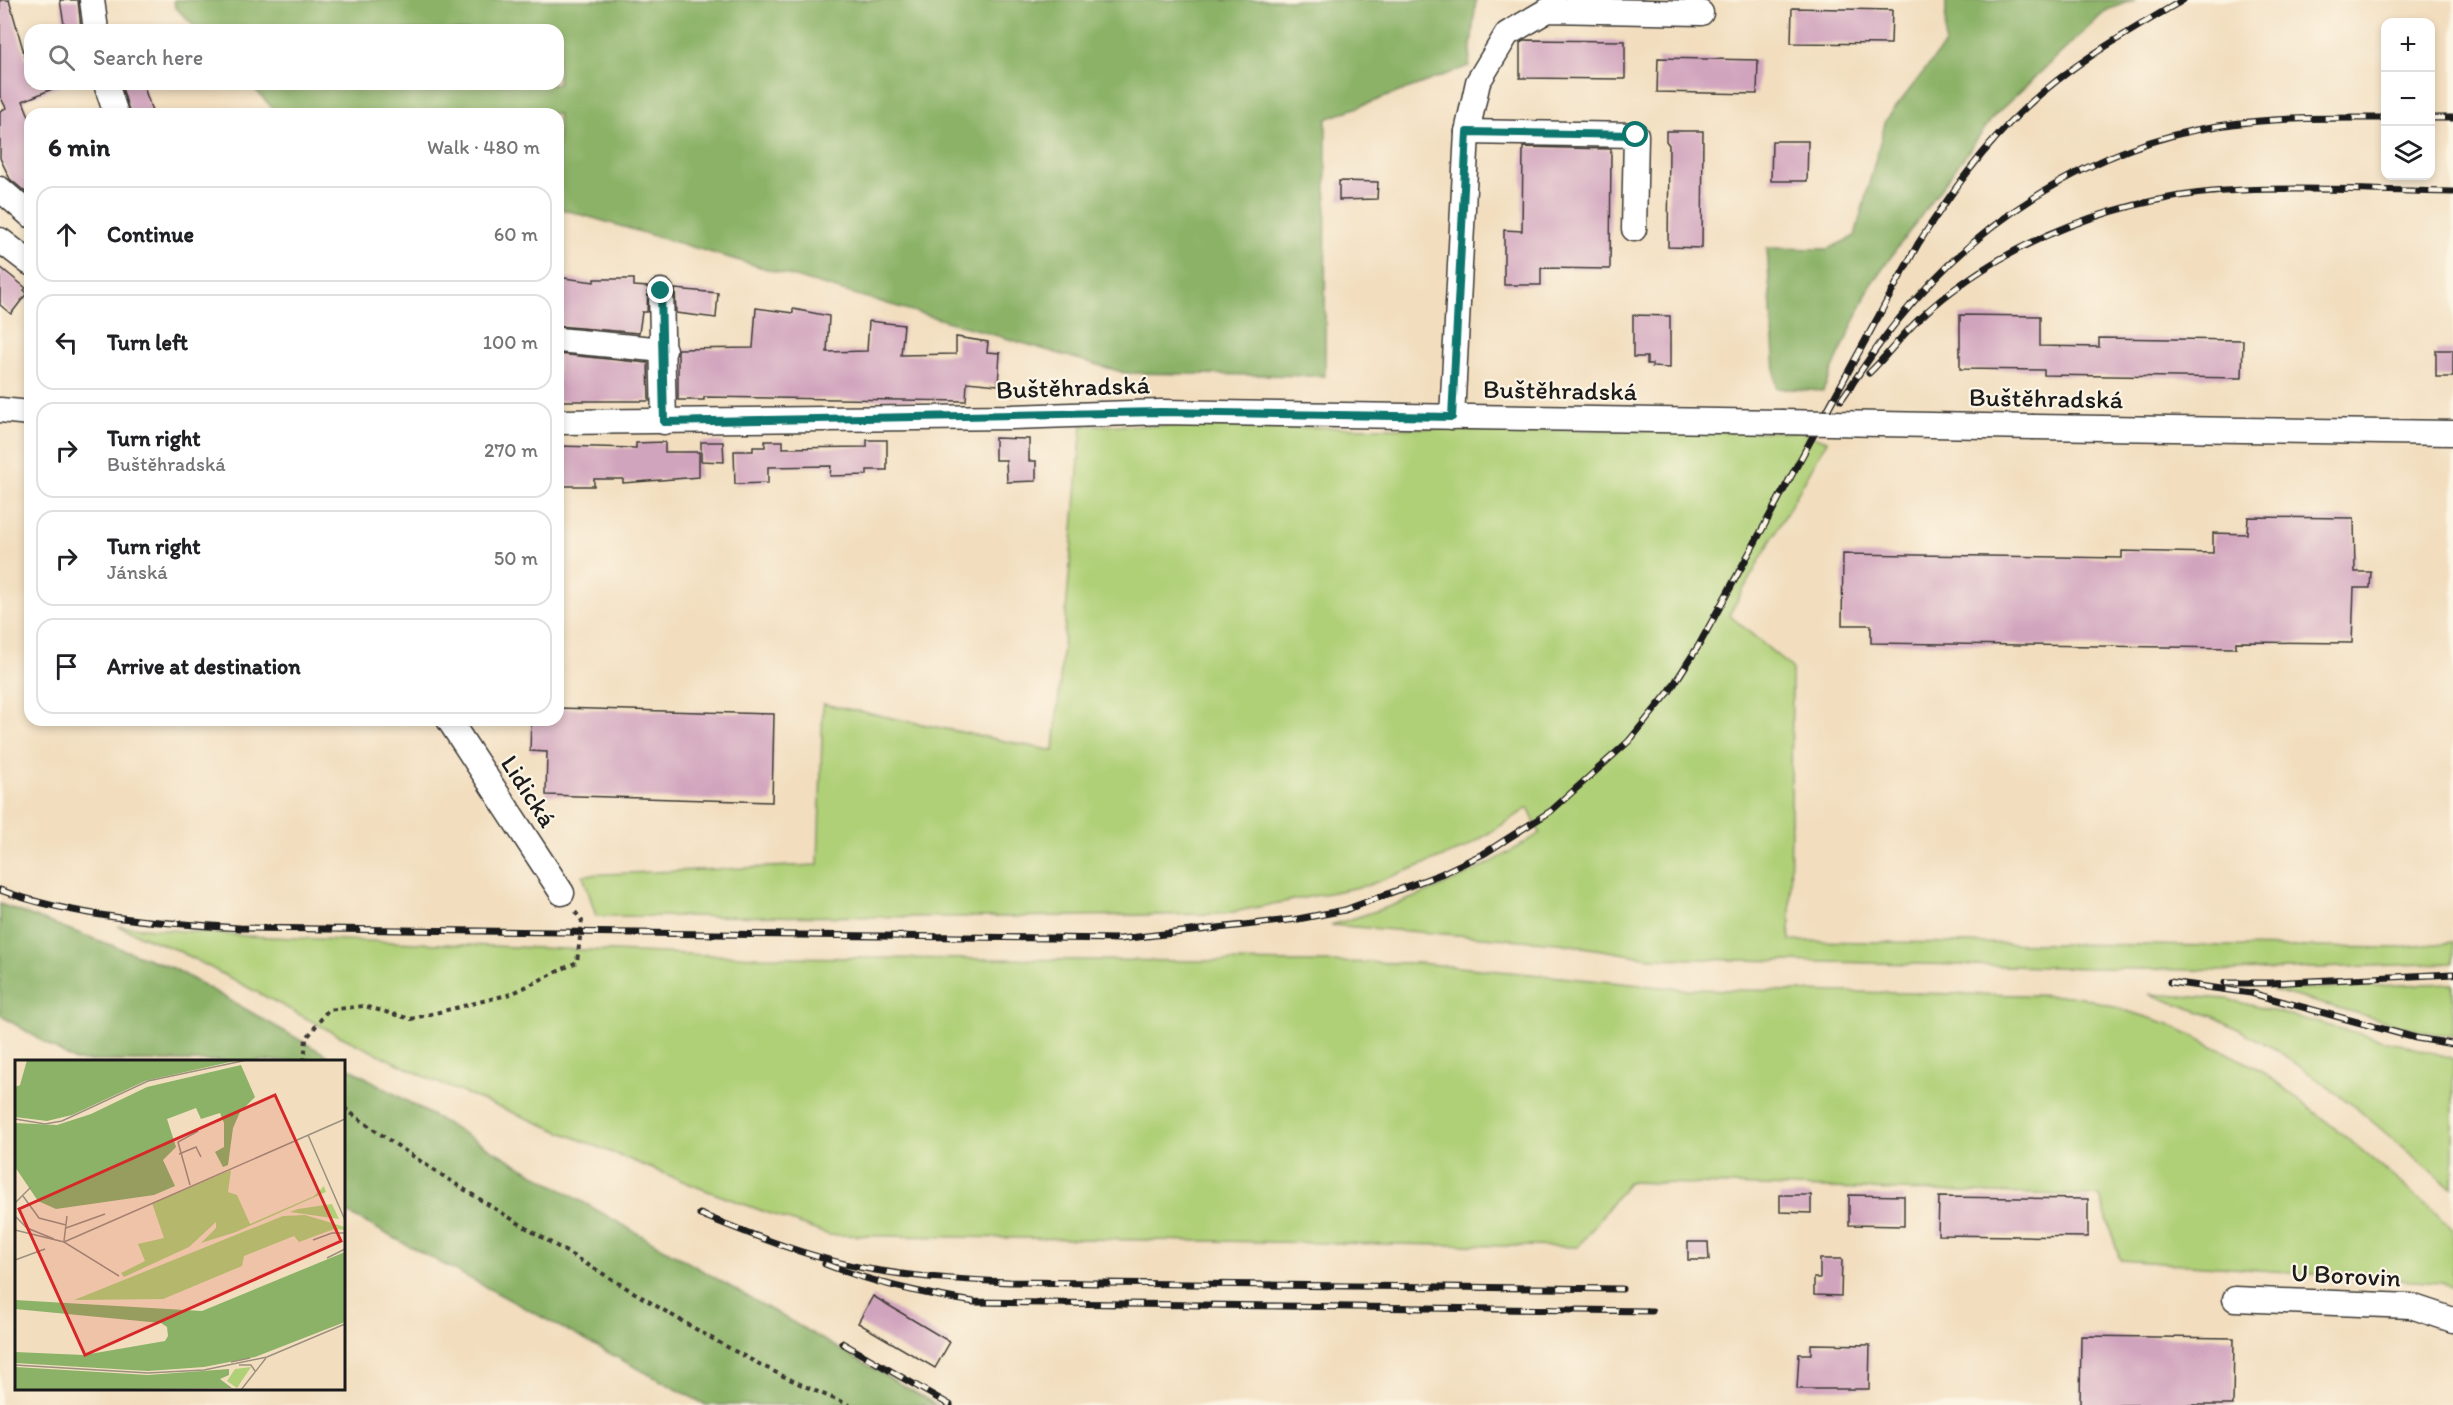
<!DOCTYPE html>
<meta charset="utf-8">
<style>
body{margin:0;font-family:Itim,sans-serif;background:#f2f2f2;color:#202124}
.controls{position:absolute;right:18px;top:18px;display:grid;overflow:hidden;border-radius:12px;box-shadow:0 3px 9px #0003}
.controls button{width:54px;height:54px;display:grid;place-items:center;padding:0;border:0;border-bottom:2px solid #e0e0e0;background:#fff;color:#202124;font:30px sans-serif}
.stop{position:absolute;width:18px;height:18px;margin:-14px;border:4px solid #0f766e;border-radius:50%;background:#fff}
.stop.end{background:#0f766e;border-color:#fff;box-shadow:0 2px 6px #0008}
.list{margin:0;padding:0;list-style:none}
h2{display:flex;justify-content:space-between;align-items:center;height:78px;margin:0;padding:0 24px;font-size:26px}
h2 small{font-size:20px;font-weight:400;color:#757577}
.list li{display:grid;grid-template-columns:39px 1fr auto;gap:18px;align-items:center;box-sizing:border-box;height:96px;margin:0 12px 12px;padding:0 12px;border:2px solid #e0e0e0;border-radius:18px}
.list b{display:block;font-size:22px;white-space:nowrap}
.list p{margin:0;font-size:20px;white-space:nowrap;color:#757577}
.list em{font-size:20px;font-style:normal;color:#757577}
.icon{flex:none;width:33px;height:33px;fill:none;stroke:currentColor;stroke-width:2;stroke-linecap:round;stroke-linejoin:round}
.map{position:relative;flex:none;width:2453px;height:1405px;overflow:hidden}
.search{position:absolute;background:#fff;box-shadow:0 3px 9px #0003;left:24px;top:24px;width:540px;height:66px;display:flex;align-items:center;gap:15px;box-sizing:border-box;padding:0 21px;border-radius:18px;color:#757577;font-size:22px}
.panel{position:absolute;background:#fff;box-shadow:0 3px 9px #0003;left:24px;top:108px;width:540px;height:618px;border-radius:18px}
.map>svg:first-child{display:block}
.green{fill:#b0d078;stroke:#66764a;stroke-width:1.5}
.forest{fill:#8cb268;stroke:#546742;stroke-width:1.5}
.building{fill:#d1a4bd}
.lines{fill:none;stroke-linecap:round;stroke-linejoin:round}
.minor-casing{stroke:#3c3934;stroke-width:27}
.path{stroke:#3c3934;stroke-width:4;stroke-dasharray:4.5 4.5;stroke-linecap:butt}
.minor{stroke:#fff;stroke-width:24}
.rail-casing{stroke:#1c1c1c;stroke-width:7}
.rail{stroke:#fcf5e5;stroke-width:4.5;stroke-dasharray:14;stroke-linecap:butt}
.minor-bridge-casing{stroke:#3c3934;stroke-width:27;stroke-linecap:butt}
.minor-bridge{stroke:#fff;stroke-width:24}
.route{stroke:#0f766e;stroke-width:8}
.labels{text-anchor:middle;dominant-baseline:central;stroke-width:4.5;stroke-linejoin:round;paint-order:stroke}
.street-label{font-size:26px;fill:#1c1c1c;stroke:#fcf5e5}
.inset-road{fill:none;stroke:#9c907e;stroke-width:1.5}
.view{fill:#d62828;fill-opacity:0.15;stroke:#d62828;stroke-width:3}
.inset-edge{fill:none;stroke:#1c1c1c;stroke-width:3}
</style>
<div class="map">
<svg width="2453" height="1405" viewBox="0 0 2453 1405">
<rect width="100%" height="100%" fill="#fcf5e5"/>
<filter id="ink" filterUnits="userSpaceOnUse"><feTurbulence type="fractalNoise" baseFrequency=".0167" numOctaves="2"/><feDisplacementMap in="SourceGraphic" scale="12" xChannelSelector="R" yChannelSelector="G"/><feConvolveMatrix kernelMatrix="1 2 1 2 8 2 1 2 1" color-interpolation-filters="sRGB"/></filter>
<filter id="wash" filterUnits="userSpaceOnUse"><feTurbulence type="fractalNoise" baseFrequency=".008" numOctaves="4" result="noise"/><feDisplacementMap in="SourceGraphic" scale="24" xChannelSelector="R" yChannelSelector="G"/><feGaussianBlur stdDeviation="1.35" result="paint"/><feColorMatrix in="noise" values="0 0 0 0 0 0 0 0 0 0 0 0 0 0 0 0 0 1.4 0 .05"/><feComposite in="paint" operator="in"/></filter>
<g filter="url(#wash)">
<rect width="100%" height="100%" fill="#f2debf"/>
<!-- green -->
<g class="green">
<path d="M1082 425 1800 432 1827 441 1729 615 1792 668 1790 941 2397 948 2453 942V963L2233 971 1650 958 1559 943 1331 925C1407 903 1474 877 1540 833L1528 808 1464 849 1369 885 1223 914 998 917 596 916 583 875 818 865 823 704 1054 751Z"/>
<polygon points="117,926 247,936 759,957 1418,963 1682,989 2078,996 2169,1024 2261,1070 2351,1141 2453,1228 2453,1289 2442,1283 2120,1260 2100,1196 1628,1182 1578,1247 829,1235 705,1190 434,1081 338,1035 179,951"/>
<polygon points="2453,983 2453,1036 2425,1032 2272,990"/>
<polygon points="2149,994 2227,999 2453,1058 2453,1187 2441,1180 2354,1106 2277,1050 2215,1017"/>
</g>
<!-- forest -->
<g class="forest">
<polygon points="174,0 1476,0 1469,66 1326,119 1325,376 1125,373 558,208 558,114 278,114 250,84 558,84 558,30 198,30 175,7"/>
<polygon points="1946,0 2135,0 2107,10 1994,116 1871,284 1823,391 1776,388 1767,248 1828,249 1855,236 1886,120 1945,44"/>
<polygon points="0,904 173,968 337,1061 75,1061 0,1015"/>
<polygon points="344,1065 937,1405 706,1405 344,1211"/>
</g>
<g id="blocks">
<!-- building -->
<g class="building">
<polygon points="0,0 9,0 30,74 30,84 62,85 23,101 30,119 30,196 10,179 0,158 0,111 6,108 0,96"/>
<polygon points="60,0 78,0 81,28 65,30"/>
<polygon points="1792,8 1892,10 1891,44 1791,43"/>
<polygon points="1525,40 1625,41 1625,79 1520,78 1520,43"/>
<polygon points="1658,58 1758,60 1757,94 1657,92"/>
<polygon points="121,84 143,84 153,114 130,114"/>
<polygon points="1666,131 1703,131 1702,248 1668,247 1669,145 1666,141"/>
<polygon points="1772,141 1808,141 1807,181 1771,181"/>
<polygon points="1523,147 1611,149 1610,269 1541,268 1541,285 1504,285 1504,230 1522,231"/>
<polygon points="1339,181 1378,182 1377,199 1339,200"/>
<polygon points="0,267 26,288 24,290 27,293 11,314 0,305"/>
<polygon points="564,278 594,282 594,279 634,279 634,286 648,287 647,312 642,312 639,333 558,326 558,298"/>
<polygon points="675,289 718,293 716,318 676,313"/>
<polygon points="756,308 793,313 793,309 829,316 827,352 867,351 869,321 904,325 901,355 956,354 956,337 988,342 987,352 1000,353 998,385 967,382 966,401 704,397 704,400 678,400 678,349 753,348"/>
<polygon points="1633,315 1670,316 1670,368 1652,367 1652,364 1647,364 1647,357 1633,357"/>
<polygon points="1960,315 2040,316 2040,346 2099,347 2099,338 2243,340 2242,378 2044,375 2044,370 1960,369"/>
<rect x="2436" y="350" width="17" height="27"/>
<polygon points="558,354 648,363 649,401 558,401"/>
<polygon points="995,438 1029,439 1029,461 1036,461 1036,481 1007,482 1006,460 995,460"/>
<polygon points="867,440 887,440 887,470 867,470 867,475 830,476 831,466 768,467 768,483 735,484 734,451 753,451 753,447 765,447 765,441 783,441 783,448 867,447"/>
<polygon points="665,442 665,452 699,452 699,477 623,483 623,479 594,479 594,486 559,486 558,446 636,448 636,443"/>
<polygon points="701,442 723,442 724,462 701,461"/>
<polygon points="2248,517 2354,518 2355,572 2371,572 2370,588 2354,588 2352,643 2236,642 2236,648 1871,643 1871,625 1842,625 1843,554 2122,558 2122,551 2213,553 2213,533 2247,534"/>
<polygon points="558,708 774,714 772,802 546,795 547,752 530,751 531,720 558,720"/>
<polygon points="1780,1195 1811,1195 1811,1213 1780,1212"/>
<polygon points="1849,1195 1904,1196 1904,1226 1849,1225"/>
<polygon points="1939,1197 2088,1199 2088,1237 1938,1235"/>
<polygon points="1688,1242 1708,1242 1709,1260 1688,1260"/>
<polygon points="1820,1259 1842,1259 1841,1296 1814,1295 1814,1278 1820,1278"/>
<polygon points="873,1296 950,1342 935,1368 858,1323"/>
<polygon points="2081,1336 2234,1338 2233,1405 2080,1405"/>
<polygon points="1811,1344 1870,1345 1869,1389 1797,1389 1799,1354 1811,1354"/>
</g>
</g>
</g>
<g filter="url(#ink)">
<use href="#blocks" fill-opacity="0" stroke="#3c3934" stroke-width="1.5"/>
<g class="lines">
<defs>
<g id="minor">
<polyline points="92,0 96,30"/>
<polyline points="106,84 116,114"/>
<polyline points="1467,132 1636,135 1634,229"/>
<polyline points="0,189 30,215"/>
<polyline points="0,240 30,263"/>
<polyline points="661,291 664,422"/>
<polyline points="558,340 664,350"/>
<polyline points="0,410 30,413"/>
<polyline points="1452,417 1467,132 1478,82 1507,34 1548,10 1701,13"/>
<polyline points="558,422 1012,417 1161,412 1781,422"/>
<polyline points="2034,427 2453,433"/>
<polyline points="449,720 562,893"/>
<polyline points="2235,1299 2411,1306 2453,1320"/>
</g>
</defs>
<!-- minor casing -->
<use href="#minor" class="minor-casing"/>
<!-- path -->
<g class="path">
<polyline points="304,1062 306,1039 328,1010 364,1006 411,1019 511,994 577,962 582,921 573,909"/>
<path d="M344 1108C427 1169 516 1222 605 1275 685 1323 763 1372 850 1405"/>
</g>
<!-- minor -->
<use href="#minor" class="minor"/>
<defs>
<g id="rail">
<polyline points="2430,118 2453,118"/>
<path d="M1869 373C1887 356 1901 336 1919 319 2004 239 2127 194 2243 190 2313 187 2383 191 2453 192"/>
<path d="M1841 400C1860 373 1878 344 1899 319 1977 222 2093 145 2218 126 2274 117 2329 118 2386 118"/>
<path d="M0 890C77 918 160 923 240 928L1120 939 1298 919 1345 910 1441 874 1485 853 1551 811 1629 741 1669 692 1699 645 1918 244C1949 196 1982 148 2025 108 2071 64 2128 32 2183 0"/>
<polyline points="2170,982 2251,993 2416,1038 2453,1044"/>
<polyline points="2225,983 2270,983 2453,974"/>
<path d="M700 1214C757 1237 820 1262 881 1271 924 1278 967 1280 1010 1282L1622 1289"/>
<path d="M825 1264C873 1283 923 1294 974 1302L1652 1311"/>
<polyline points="842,1343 950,1405"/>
</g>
</defs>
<!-- rail casing -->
<use href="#rail" class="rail-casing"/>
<!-- rail -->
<use href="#rail" class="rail"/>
<defs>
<polyline id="minor-bridge" points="1781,422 2034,427"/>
</defs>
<!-- minor-bridge casing -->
<use href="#minor-bridge" class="minor-bridge-casing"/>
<!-- minor-bridge -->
<use href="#minor-bridge" class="minor-bridge"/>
</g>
</g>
<g class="lines" filter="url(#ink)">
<!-- route -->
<polyline class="route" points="661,291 664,422 1161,412 1452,417 1467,132 1636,135"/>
</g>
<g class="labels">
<!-- street labels -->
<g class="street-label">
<text transform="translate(1073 387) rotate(-2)">Buštěhradská</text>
<text transform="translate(1560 390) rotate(1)">Buštěhradská</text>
<text transform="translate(2046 398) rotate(1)">Buštěhradská</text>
<text transform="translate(529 791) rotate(57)">Lidická</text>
<text transform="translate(2346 1275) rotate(3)">U Borovin</text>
</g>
</g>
<!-- overview -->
<g transform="translate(15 1060)">
<rect width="330" height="330" fill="#f2debf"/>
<path d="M216 110 213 132 222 135 235 164 299 136 309 126 311 132 221 172 186 183 201 168V162L174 187 109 217 106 213 130 201 123 184 149 178 137 143ZM317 144 324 159 275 152 283 149ZM290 155 330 167V170L319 169 284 182 279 176 229 196 227 206 148 239 59 240 268 156ZM236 307 222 328 212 321 220 309Z" fill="#b0d078"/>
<path d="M12 0H224L130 21 57 55 32 61 0 57V27L5 25ZM226 5 240 37 225 52 218 68 213 105 208 107 200 92 209 87V63L205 53 186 59 181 48 152 59 161 87 148 100 160 126 139 135 41 149 23 141 0 107V63L42 65 76 54 132 27ZM330 192V262L240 297 189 307 133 311 0 303V292L69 295 150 281 153 276 152 267 146 263 0 249V240L187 251ZM0 307 133 315 214 309V315L205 319 217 328 0 330Z" fill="#8cb268"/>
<path class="inset-road" d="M0 59 30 64 47 61 133 21 232 0M293 75 330 160M164 94 181 87 186 97M175 125 163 82 183 71M8 136 24 158 51 165M0 143 16 127M0 156 12 168 39 179M51 168 90 154M0 170 49 182 104 216M298 180 317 173H330M49 181 52 156M49 182 330 59M312 198 330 189M0 200 30 189M216 302 235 298M0 305 133 313 189 310 252 297 330 264M224 305H236L240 311M226 330 251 298"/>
<path class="view" d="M260 35 326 181 70 295 4 149Z"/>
<rect width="330" height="330" class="inset-edge"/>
</g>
</svg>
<div class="controls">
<button>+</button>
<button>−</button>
<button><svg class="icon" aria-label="layers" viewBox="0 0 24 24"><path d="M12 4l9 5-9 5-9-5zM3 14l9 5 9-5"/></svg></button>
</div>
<div class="stop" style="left:1636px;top:135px"></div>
<div class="stop end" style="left:661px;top:291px"></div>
<div class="search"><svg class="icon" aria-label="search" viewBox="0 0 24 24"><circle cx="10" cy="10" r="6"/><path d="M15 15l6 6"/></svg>Search here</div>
<section class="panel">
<h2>6 min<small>Walk · 480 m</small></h2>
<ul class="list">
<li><svg class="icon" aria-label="ahead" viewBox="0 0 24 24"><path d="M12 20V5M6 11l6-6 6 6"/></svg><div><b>Continue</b></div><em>60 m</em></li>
<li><svg class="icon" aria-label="left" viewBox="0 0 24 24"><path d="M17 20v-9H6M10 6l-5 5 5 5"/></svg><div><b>Turn left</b></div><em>100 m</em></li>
<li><svg class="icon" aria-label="right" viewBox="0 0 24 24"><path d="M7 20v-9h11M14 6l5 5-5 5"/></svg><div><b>Turn right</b><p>Buštěhradská</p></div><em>270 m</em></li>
<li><svg class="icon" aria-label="right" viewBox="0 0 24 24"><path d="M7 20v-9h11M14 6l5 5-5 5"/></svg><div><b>Turn right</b><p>Jánská</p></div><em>50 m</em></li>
<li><svg class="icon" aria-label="arrive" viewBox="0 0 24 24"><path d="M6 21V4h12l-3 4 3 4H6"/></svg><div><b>Arrive at destination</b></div></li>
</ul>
</section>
</div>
